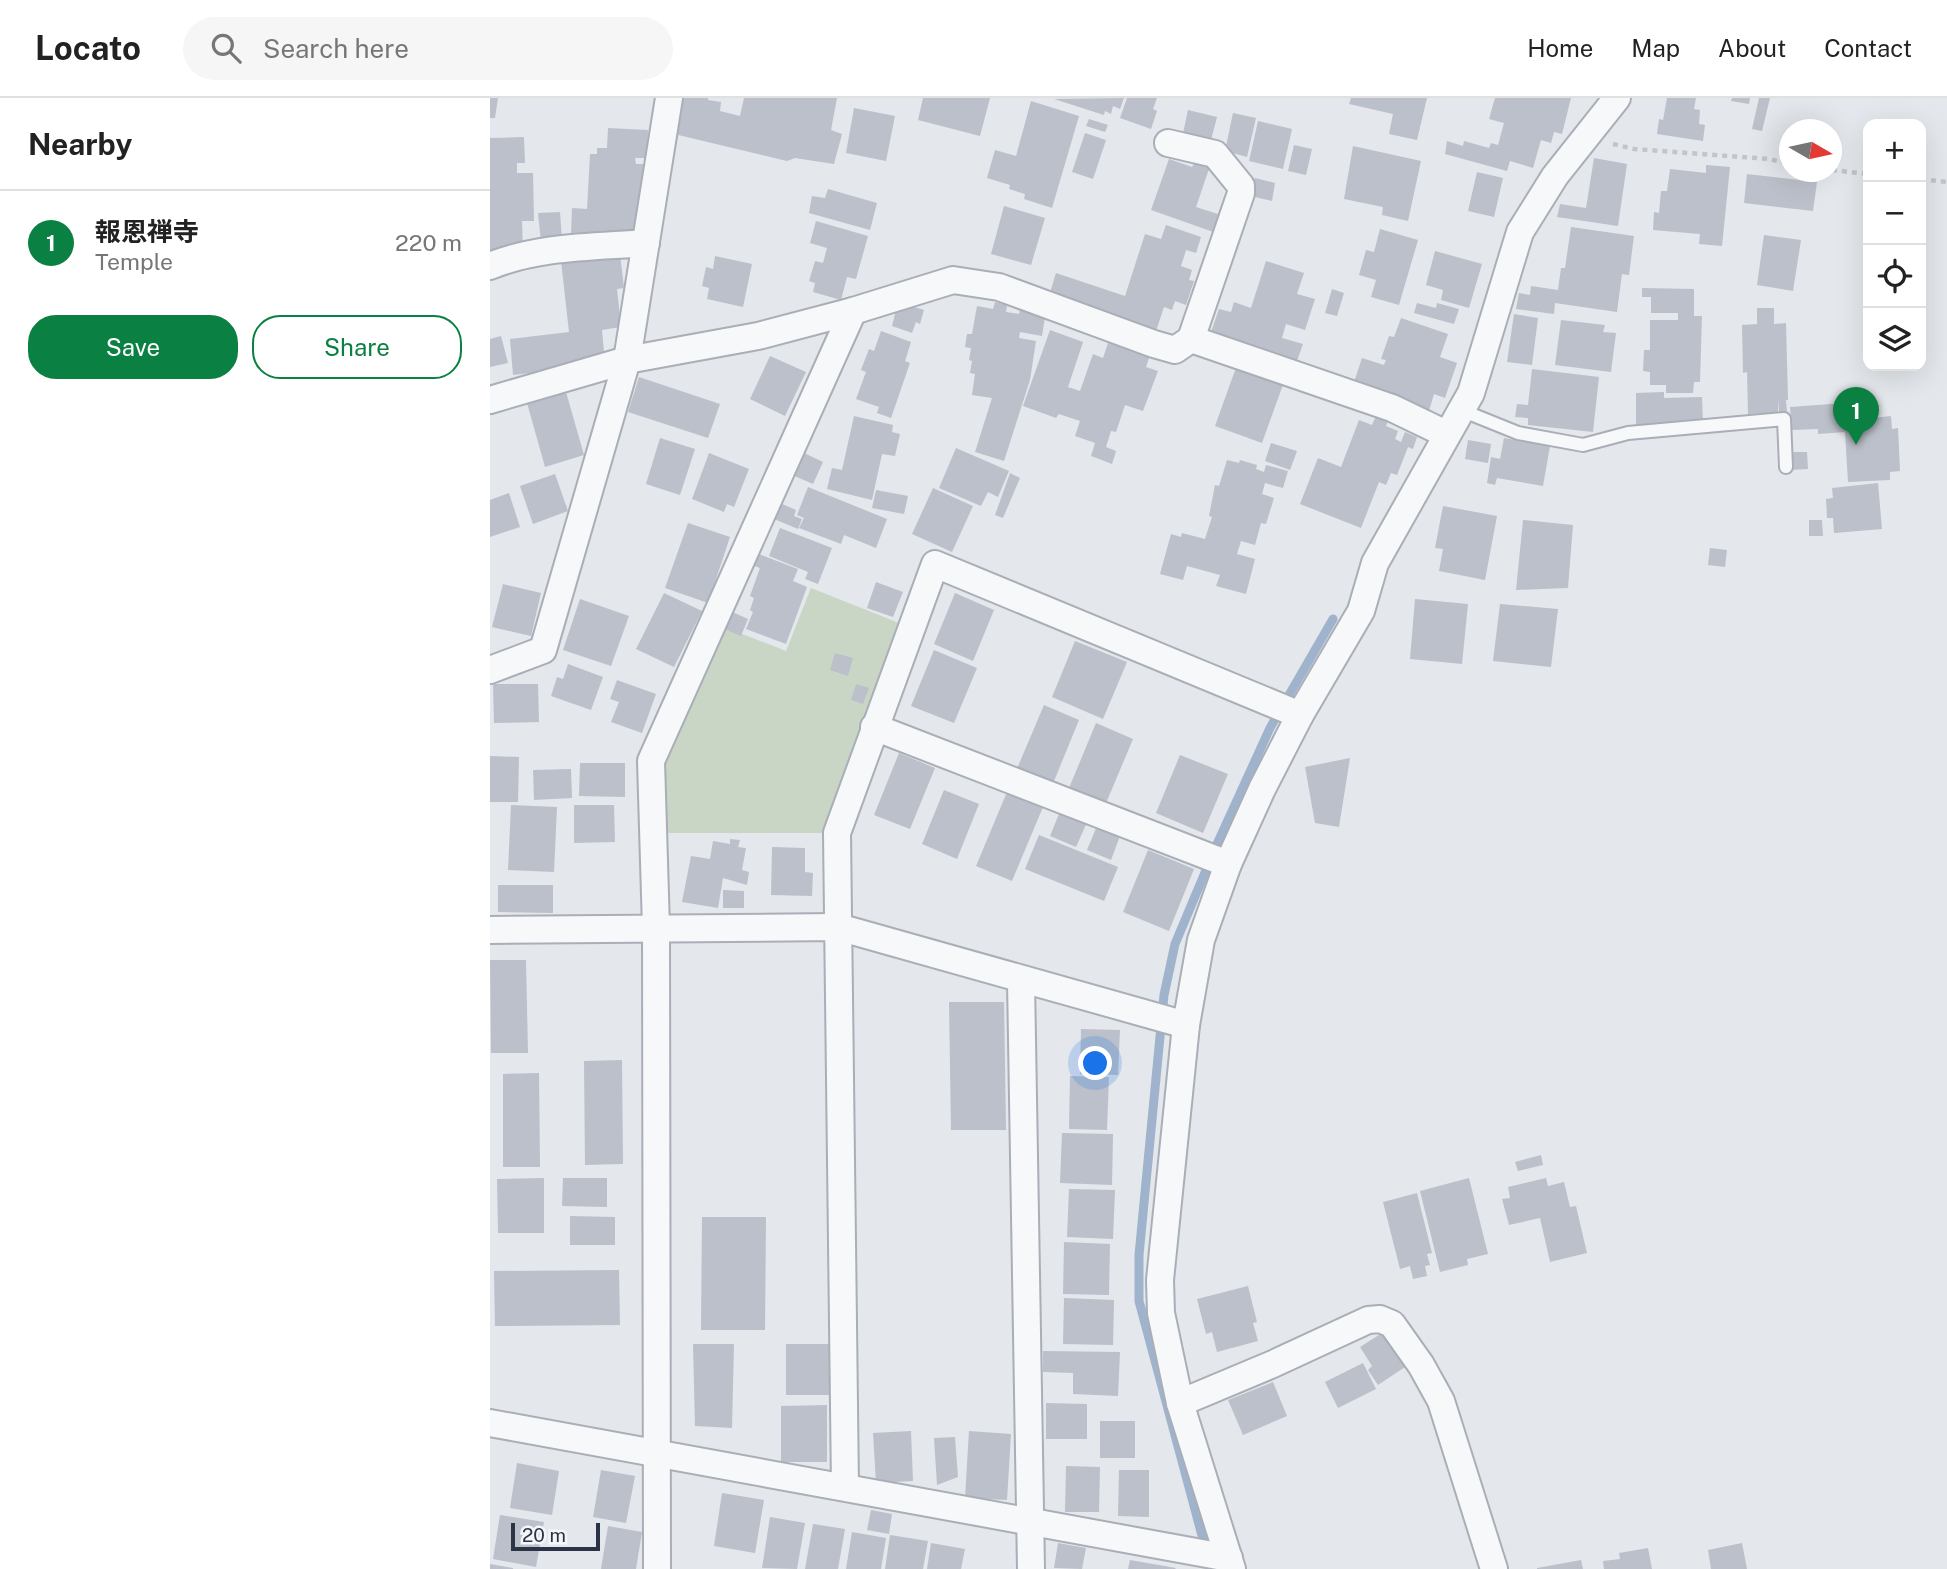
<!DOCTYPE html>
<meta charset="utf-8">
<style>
body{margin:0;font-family:"Public Sans","Noto Sans JP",sans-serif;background:#f6f6f6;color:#222}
.controls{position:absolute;right:21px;top:21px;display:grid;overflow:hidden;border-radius:14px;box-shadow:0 7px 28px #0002}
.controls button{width:63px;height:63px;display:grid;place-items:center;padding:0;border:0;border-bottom:2px solid #e0e0e0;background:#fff;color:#222;font:35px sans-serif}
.compass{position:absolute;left:1289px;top:21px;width:63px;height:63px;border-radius:50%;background:#fff;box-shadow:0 7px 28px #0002;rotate:99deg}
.scale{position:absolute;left:21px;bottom:18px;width:89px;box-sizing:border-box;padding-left:7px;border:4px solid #2b3445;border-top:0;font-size:19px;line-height:24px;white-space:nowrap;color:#2b3445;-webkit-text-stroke:5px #f4f6f9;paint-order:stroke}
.you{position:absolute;left:606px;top:966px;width:24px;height:24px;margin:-18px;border:5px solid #fff;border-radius:50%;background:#1a73e8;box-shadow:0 0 0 10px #1a73e833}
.badge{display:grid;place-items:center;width:46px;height:46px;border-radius:50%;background:#0b8043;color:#fff;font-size:23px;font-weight:700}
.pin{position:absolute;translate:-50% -58px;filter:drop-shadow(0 2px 4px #0008)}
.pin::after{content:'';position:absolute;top:37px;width:24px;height:21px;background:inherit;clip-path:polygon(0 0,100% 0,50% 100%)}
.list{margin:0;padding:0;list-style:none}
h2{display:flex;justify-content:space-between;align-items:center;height:91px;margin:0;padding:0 28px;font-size:30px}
h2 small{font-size:23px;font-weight:400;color:#767676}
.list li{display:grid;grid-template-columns:46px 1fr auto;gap:21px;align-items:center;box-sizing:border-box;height:105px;padding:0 28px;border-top:2px solid #e0e0e0}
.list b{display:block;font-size:26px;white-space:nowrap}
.list p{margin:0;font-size:23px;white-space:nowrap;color:#767676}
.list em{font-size:23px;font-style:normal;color:#767676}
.actions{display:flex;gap:14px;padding:21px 28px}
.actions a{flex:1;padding:16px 0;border:2px solid #0b8043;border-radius:28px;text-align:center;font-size:24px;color:#0b8043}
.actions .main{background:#0b8043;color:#fff}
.icon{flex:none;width:38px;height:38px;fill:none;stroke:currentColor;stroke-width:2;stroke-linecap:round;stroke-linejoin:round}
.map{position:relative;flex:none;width:1457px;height:1471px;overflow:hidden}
header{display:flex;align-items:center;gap:42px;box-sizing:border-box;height:98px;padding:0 35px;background:#fff;border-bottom:2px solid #e0e0e0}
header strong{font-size:33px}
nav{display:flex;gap:38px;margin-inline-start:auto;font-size:24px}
.search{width:490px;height:63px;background:#f6f6f6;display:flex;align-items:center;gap:18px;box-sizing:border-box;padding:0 24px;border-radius:38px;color:#767676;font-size:26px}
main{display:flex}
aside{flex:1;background:#fff}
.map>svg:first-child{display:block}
.green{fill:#c9d6c5}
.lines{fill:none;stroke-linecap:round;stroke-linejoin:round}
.stream{stroke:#9fb4cc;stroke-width:9}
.building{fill:#bbc0ca}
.service-casing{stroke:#a9aeb7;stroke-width:16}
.minor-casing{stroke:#a9aeb7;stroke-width:30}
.path{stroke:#c2c5cb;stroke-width:4.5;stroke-dasharray:5 5;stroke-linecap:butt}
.service{stroke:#f7f8fa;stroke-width:12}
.minor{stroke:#f7f8fa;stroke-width:26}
</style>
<header>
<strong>Locato</strong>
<div class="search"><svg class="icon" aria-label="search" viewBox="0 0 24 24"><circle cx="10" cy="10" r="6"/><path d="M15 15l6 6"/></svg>Search here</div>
<nav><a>Home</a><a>Map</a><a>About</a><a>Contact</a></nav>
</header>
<main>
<aside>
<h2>Nearby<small></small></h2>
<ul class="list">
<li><span class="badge">1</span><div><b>報恩禅寺</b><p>Temple</p></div><em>220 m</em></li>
</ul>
<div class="actions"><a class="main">Save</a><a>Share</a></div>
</aside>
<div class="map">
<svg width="1457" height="1471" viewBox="0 0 1457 1471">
<rect width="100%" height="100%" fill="#e4e7ec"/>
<!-- green -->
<polygon class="green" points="321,490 414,527 333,735 175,735 175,659 227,526 296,553"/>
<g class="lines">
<!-- stream -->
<polyline class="stream" points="721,1471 649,1203 649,1157 674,897 685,846 727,746 780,630 843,521"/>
</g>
<!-- building -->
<g class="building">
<polygon points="0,0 8,0 5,20 0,20"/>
<polygon points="191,0 218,0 218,2 231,4 230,13 250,18 254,0 347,0 341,32 352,36 344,66 305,60 297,63 180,35"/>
<polygon points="433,0 500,0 490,38 428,22"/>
<polygon points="634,0 630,11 623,8 621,16 615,13 614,17 564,1"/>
<polygon points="637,0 667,0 663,11 667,13 661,31 630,20"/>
<polygon points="861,0 937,0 927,42 899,36 903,16 859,6"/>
<polygon points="1005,0 1081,0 1072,36 1064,34 1061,45 1051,42 1043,70 1020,63 1017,73 955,56 957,43 973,48 974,43 999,50 1001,45 1008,47 1014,25 999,21"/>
<polygon points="1177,0 1206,0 1204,11 1210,12 1209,26 1215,27 1213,43 1167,36 1169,21 1173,22"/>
<polygon points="1242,0 1260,0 1259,6 1241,3"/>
<polygon points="1269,0 1280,0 1272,33 1262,31"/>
<polygon points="541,3 589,18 562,110 534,101 535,96 519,91 520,87 497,80 505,52 526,58"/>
<polygon points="364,10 405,18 396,63 356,55"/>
<polygon points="698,12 727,19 720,46 692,40"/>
<polygon points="743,15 766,20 757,59 735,53"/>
<polygon points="599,21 618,27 615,34 596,28"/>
<polygon points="768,23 802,31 793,71 759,63"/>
<polygon points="118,30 158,32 157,60 145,60 146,66 157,66 155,108 148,107 146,140 81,137 82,110 97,111 100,56 107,56 107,50 117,50"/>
<polygon points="595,35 616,42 603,81 582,74"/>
<polygon points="34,39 35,65 27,65 27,75 43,75 44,123 32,123 33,152 0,154 0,40"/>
<polygon points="804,47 822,51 816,77 798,73"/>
<polygon points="863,48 931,63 918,123 892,117 893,109 854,101"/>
<polygon points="1104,60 1137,66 1128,128 1067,119 1070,106 1096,110"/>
<polygon points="679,61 702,69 705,63 720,68 706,109 728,116 734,99 741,102 729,136 661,112"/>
<polygon points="1216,67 1240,69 1232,148 1209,146 1210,136 1163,132 1164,114 1169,115 1171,93 1177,93 1180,71 1216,75"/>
<polygon points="987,74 1013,80 1004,119 978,113"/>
<polygon points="1257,76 1327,84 1323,113 1254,105"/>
<polygon points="765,80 785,85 782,103 761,98"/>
<polygon points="338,91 387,105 380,132 319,115 322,98 335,100"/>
<polygon points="514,108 555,120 541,167 501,156"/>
<polygon points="70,114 72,142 51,144 48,115"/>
<polygon points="326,123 378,138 366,181 357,179 351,202 323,194 325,185 319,183 325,163 333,165 337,150 320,145"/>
<polygon points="676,127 711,139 706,155 696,152 691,168 702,172 699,182 704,183 696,207 685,203 682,212 674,209 666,233 559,198 566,175 635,198 655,136 671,141"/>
<polygon points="1081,129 1144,138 1139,177 1132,176 1127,214 1065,205 1064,216 1026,211 1029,195 1040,197 1041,188 1068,192 1071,170 1075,170"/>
<polygon points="890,131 928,142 909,207 881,199 886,182 869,177 876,152 884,154"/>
<polygon points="1274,137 1311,142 1303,193 1267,187"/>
<polygon points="945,153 992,166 979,210 951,202 953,192 936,187"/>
<polygon points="130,156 134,190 127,191 131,229 112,232 115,266 23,277 20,241 79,234 71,163"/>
<polygon points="225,158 262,166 253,209 217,201 219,190 212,188 216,169 223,171"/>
<polygon points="776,163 814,175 807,196 825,201 815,232 796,226 792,240 813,246 807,263 720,237 729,211 741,214 744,204 761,210"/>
<polygon points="1152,190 1204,191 1204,218 1212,218 1210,284 1204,284 1203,295 1176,295 1176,287 1160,287 1160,274 1153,273 1154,252 1160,252 1160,222 1188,222 1188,215 1161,215 1161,199 1152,199"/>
<polygon points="842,191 854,195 847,218 835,215"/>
<polygon points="408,204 434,212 430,226 426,224 422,235 402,228"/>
<polygon points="505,204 517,207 516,214 529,216 530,211 544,213 544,217 555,219 552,238 530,234 529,240 546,243 540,282 514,363 485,354 502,300 482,297 485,276 480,275 482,263 479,262 481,250 475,249 477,236 482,236 487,208 503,211"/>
<polygon points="927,205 946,210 947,205 969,211 964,226 924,215"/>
<polygon points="1267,210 1284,210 1284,226 1296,225 1298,302 1296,302 1297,314 1289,314 1288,300 1288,315 1258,316 1257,274 1253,275 1252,227 1267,226"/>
<polygon points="1024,216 1048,220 1042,267 1017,264"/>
<polygon points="911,220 958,236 950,259 967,265 955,300 944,296 939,313 863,287 872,260 894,267 896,262 891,261 899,238 904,239"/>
<polygon points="1071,222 1115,227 1113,234 1126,235 1121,274 1065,267"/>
<polygon points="560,232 593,244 578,289 590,293 603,256 613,260 619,242 660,257 656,269 668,273 653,313 635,307 626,334 621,333 616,349 626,353 622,366 601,358 605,345 585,338 590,323 569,316 566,320 533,308"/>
<polygon points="391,233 421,244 415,263 420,265 401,320 387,315 389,309 366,301 376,274 371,272 379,251 384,253"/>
<polygon points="11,238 18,265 0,269 0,241"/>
<polygon points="280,258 316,274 295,318 260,301"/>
<polygon points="748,264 795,281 772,345 725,328"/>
<polygon points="1042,271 1109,279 1103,334 1038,327 1038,320 1025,319 1027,306 1038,307"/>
<polygon points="149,279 230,306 218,340 138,314"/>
<polygon points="76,294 94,357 55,369 37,305"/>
<polygon points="1174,294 1174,300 1212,299 1213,325 1146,327 1146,295"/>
<polygon points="1382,303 1383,320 1401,318 1402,331 1408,330 1410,373 1400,374 1400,382 1358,384 1355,334 1328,336 1328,331 1302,332 1300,309"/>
<polygon points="364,318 403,327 402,334 410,336 405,358 392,356 382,402 337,391 342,370 352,372"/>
<polygon points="886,318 898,323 896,328 908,333 905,341 911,344 915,334 927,339 923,351 918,349 907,377 901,375 896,387 889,384 871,430 810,406 828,360 851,369 869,322 882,327"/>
<polygon points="170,340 205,351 190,397 156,386"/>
<polygon points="1014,340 1060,348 1053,388 1007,380 1005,387 997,385 1001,359 1010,361"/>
<polygon points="978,342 1001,346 998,365 975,361"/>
<polygon points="781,345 807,353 800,372 775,363"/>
<polygon points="466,350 519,373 508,399 498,394 491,408 449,390"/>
<polygon points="310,353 333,364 323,386 300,376"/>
<polygon points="1301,354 1317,354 1318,371 1301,372"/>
<polygon points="219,355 259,371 244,409 237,406 234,414 202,401"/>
<polygon points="737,362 749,365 750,362 767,367 766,371 774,374 776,367 798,373 793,390 775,385 772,396 784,400 776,426 771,425 765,447 751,443 747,456 765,461 756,496 726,488 730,477 697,468 693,482 670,476 681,436 691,439 692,435 715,441 722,419 719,418 725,387 729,388"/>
<polygon points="520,375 530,380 513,420 505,417"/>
<polygon points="65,376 78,413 43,426 30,388"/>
<polygon points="1388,385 1392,431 1344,435 1343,420 1337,420 1336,401 1343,400 1342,390"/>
<polygon points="318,389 397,421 386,450 354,437 351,446 309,430 314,420 307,417"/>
<polygon points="443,390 483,408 462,454 422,436"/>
<polygon points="386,392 418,398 414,416 382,410"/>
<polygon points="19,395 30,429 0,439 0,402"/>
<polygon points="290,405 306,412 304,418 312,421 308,431 284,421"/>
<polygon points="953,408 1007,418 995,482 949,473 953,451 945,450"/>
<polygon points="1033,422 1083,427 1078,490 1026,492"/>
<polygon points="1319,422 1332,422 1333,438 1319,438"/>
<polygon points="198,425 240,439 218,505 175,490"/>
<polygon points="290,430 342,450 328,486 315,481 318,474 279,458"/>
<polygon points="1220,450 1237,452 1235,469 1218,467"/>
<polygon points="266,455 308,471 303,483 317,489 296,546 256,531 263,514 260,512 264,500 260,498 270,470 262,467"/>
<polygon points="386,484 413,494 403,519 377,510"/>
<polygon points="13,486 51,495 41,538 2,529"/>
<polygon points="174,495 212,513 184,569 146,551"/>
<polygon points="465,495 504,512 483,563 444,546"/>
<polygon points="90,501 139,518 121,568 73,552"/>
<polygon points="925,501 978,506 972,566 920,561"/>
<polygon points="1010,506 1068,511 1061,569 1003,563"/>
<polygon points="240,513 258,521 251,538 232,530"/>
<polygon points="585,543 637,564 613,621 562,599"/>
<polygon points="444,552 487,570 464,625 421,608"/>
<polygon points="345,555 363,560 358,578 340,572"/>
<polygon points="78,566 113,579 101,612 61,598 67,579 73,581"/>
<polygon points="127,582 166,596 152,635 121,624 129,604 120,601"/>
<polygon points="3,586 48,586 49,624 4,625"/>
<polygon points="366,586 379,590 373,606 361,602"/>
<polygon points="554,607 589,622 562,688 526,673"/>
<polygon points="606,625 643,641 614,710 577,695"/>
<polygon points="409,655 445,670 420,731 384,717"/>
<polygon points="690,657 738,676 713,735 666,715"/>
<polygon points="0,658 29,659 28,704 0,704"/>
<polygon points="860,660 849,729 825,725 815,669"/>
<polygon points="90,665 135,665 135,699 89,698"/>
<polygon points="81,671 82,700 44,702 43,672"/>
<polygon points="454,692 489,706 467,761 432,746"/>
<polygon points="517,694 553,709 522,783 486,768"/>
<polygon points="21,707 67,709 64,774 18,772"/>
<polygon points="84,707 124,707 125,744 84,745"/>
<polygon points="571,711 598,722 586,749 560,738"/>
<polygon points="607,728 630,738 621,762 597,752"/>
<polygon points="549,737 628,769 614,803 535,771"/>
<polygon points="240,741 250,742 248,749 256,750 252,772 259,774 257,787 233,780 228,810 192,804 201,758 220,761 223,743 240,746"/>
<polygon points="282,749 315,750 315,774 323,775 322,798 281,797"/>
<polygon points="658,752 704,771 679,833 633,814"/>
<polygon points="8,787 63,787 63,815 8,814"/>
<polygon points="233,792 254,793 254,810 233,810"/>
<polygon points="0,862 36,862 38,955 1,955"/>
<polygon points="459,904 514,904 516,1032 461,1032"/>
<polygon points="591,931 630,932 628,977 590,976"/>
<polygon points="132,962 133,1066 95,1067 94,963"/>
<polygon points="49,975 50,1069 13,1069 13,976"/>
<polygon points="580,978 619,979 617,1032 579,1031"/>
<polygon points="572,1035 623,1036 622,1087 570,1085"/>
<polygon points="1051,1057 1053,1067 1028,1073 1025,1064"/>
<polygon points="54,1080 54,1135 8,1135 7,1081"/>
<polygon points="73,1080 117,1080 117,1109 72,1108"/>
<polygon points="979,1080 998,1156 977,1161 978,1167 950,1174 930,1093"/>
<polygon points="1056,1080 1058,1088 1074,1084 1080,1109 1086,1108 1097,1155 1060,1164 1050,1120 1019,1127 1012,1101 1020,1100 1018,1089"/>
<polygon points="579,1091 625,1092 623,1141 577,1139"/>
<polygon points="927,1095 942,1155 937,1156 940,1167 935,1168 937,1178 923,1181 920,1168 910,1171 893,1104"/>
<polygon points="80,1118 125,1119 125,1147 80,1147"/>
<polygon points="212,1119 276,1119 275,1232 211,1232"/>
<polygon points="574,1144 620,1146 619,1197 573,1196"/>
<polygon points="129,1172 130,1227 5,1228 4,1173"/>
<polygon points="758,1188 767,1224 763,1225 768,1243 727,1254 722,1234 716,1236 707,1201"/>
<polygon points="574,1200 624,1202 623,1247 573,1246"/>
<polygon points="892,1235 915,1269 888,1287 878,1272 882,1268 870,1249"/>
<polygon points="203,1246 244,1246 242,1330 205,1328"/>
<polygon points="296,1246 340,1246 339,1297 296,1297"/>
<polygon points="553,1253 630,1254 628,1298 583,1296 583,1275 553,1274"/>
<polygon points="873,1265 886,1291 848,1310 835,1284"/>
<polygon points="783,1284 797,1318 753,1337 738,1302"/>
<polygon points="556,1305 597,1306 597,1341 556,1341"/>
<polygon points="337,1307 337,1364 291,1364 291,1308"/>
<rect x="610" y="1323" width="35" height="37"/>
<polygon points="421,1333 423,1383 386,1385 383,1335"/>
<polygon points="479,1333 521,1336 517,1402 475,1400"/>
<polygon points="465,1339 468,1379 447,1387 444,1340"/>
<polygon points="27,1365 69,1373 62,1417 20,1410"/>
<polygon points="576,1368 610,1369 609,1414 575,1414"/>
<polygon points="111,1372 145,1378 136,1425 103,1419"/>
<polygon points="629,1372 659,1372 659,1419 628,1418"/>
<polygon points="232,1395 274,1402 265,1455 224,1448"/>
<polygon points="381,1412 402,1416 399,1436 377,1432"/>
<polygon points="10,1417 54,1424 46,1469 3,1461"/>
<polygon points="280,1419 315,1425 307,1471 272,1470"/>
<polygon points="323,1426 355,1431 348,1471 315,1471"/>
<polygon points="118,1428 152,1434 146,1471 111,1471"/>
<polygon points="362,1434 396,1440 391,1471 356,1471"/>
<polygon points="400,1437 438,1443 433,1471 395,1471"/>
<polygon points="441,1445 475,1451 471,1471 437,1471"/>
<polygon points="568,1445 596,1450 592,1471 564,1470"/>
<polygon points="1252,1445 1257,1471 1221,1471 1218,1452"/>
<polygon points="1158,1450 1162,1471 1114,1471 1113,1463 1130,1461 1129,1455"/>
<polygon points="640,1462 686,1470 685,1471 638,1471"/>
<polygon points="1091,1462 1093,1471 1047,1471 1047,1470"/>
<polygon points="0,1466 23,1470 23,1471 0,1471"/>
</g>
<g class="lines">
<defs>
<polyline id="service" points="971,312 1028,335 1093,347 1138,335 1294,321 1296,369"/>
<g id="minor">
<polyline points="678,45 725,56 751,88 751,95 701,241"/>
<path d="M0 168C48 148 104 149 156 145"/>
<polyline points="0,302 137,262 268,238 363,213 463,182 509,189 664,246 685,252 701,241 902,310 956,336"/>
<polyline points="0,572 53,552 137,262 179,0"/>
<polyline points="384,629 738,766"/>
<polyline points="0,832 348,829 696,927"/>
<polyline points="531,882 541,1471"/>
<polyline points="690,1305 783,1266 878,1222 890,1221 902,1226 931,1267 951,1303 1004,1471"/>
<polyline points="0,1325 739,1460"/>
<polyline points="355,1389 347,735 445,466 810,617"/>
<polyline points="167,1471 166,830 161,663 363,213"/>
<polyline points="742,1471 690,1305 671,1215 670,1182 696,927 711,842 738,766 772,691 810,617 871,513 885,465 981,295 1030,134 1065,78 1127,0"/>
</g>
</defs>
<!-- service casing -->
<use href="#service" class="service-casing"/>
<!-- minor casing -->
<use href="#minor" class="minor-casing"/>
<!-- path -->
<g class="path">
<polyline points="1123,46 1144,51 1279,61 1300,66"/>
<polyline points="1342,72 1378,76"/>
<polyline points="1431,81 1457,84"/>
</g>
<!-- service -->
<use href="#service" class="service"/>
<!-- minor -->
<use href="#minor" class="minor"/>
</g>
</svg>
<div class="controls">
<button>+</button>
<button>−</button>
<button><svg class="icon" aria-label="locate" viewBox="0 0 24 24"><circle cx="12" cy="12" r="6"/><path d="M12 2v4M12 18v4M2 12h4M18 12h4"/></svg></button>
<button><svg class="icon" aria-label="layers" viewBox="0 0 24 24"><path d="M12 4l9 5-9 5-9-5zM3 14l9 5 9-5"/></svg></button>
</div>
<svg class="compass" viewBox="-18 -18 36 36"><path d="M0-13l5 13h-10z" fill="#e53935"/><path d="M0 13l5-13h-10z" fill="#767676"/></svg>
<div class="scale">20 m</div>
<div class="you"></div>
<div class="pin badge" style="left:1366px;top:347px">1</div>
</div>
</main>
